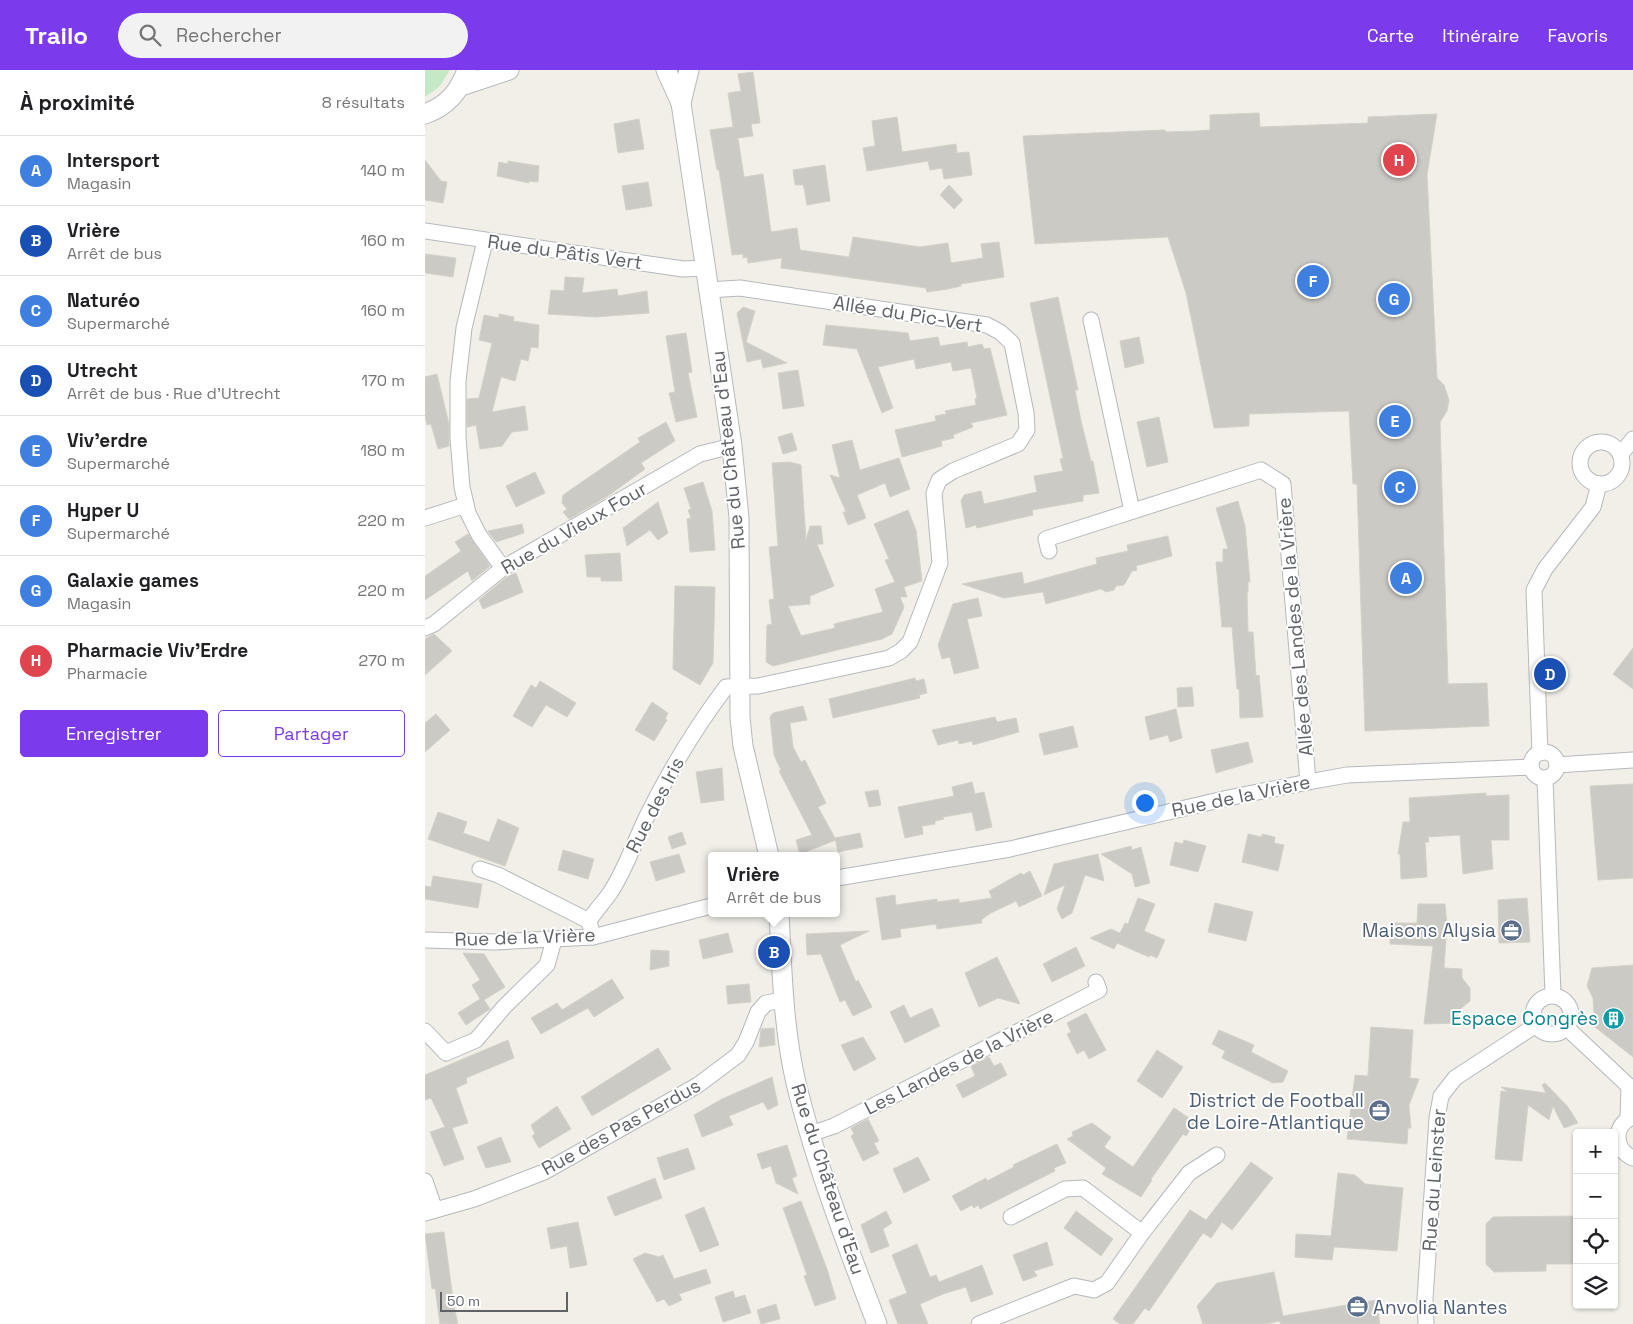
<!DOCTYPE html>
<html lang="fr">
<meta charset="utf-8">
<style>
body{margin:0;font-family:"Space Grotesk",sans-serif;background:#f2f2f2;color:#202124}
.controls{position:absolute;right:15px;bottom:15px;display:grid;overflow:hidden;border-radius:5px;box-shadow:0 1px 4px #0004}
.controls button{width:45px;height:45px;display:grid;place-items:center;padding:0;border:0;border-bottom:1px solid #e0e0e0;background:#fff;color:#202124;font:25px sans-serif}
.scale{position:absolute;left:15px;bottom:12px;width:128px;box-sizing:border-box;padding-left:5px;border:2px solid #5f6368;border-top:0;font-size:14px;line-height:18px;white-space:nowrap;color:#5f6368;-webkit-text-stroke:4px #fff;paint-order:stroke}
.you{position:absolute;left:719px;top:732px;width:18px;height:18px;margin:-12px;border:4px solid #fff;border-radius:50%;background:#1a73e8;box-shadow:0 0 0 8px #1a73e833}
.badge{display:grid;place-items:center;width:32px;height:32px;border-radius:50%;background:#7c3aed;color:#fff;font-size:16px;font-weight:700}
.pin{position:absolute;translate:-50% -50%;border:2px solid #fff;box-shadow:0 1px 5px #0006}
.popup{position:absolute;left:283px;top:782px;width:132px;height:65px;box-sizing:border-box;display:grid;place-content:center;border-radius:5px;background:#fff;filter:drop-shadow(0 1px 4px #0005);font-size:16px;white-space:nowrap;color:#757577}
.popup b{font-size:19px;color:#202124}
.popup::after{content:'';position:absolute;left:50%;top:100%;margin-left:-10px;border:10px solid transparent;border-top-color:#fff}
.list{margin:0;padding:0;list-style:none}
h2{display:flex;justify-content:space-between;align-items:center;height:65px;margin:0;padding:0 20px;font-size:21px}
h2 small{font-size:16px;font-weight:400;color:#757577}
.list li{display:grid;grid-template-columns:32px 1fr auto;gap:15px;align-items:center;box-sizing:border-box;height:70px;padding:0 20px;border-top:1px solid #e0e0e0}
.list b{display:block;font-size:19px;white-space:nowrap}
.list p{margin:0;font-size:16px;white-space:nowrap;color:#757577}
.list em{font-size:16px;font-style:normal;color:#757577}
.actions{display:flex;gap:10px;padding:15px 20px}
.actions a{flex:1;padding:11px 0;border:1px solid #7c3aed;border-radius:5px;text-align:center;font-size:18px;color:#7c3aed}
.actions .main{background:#7c3aed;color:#fff}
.icon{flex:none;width:28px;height:28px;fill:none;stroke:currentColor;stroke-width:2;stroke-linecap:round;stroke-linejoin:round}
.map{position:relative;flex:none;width:1208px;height:1254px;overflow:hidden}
header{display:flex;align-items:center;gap:30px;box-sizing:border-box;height:70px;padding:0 25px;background:#7c3aed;color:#fff}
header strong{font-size:24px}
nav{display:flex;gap:28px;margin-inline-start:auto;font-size:18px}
.search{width:350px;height:45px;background:#f2f2f2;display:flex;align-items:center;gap:12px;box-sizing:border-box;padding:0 18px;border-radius:28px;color:#757577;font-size:19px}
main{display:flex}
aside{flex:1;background:#fff}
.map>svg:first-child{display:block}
.green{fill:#c5e8c5}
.building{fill:#cccac5;stroke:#d6d1c6}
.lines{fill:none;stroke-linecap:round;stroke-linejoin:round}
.minor-casing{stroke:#b5b8bc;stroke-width:17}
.tertiary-casing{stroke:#b5b8bc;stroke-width:21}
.minor{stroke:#fff;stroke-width:15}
.tertiary{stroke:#fff;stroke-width:19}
.labels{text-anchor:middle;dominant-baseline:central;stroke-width:4;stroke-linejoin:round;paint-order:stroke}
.street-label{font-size:19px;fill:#5f6368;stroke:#fff}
.service-label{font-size:19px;fill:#4e5e75;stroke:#fff;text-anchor:end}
.culture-label{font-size:19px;fill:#0d838f;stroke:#fff;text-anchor:end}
</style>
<header>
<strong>Trailo</strong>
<div class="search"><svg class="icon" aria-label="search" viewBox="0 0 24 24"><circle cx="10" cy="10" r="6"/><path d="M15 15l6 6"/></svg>Rechercher</div>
<nav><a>Carte</a><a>Itinéraire</a><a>Favoris</a></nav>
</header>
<main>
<aside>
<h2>À proximité<small>8 résultats</small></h2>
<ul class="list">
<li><span class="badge" style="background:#3f7fe0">A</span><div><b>Intersport</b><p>Magasin</p></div><em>140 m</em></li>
<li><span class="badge" style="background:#1a4fb4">B</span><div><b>Vrière</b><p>Arrêt de bus</p></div><em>160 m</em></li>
<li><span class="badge" style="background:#3f7fe0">C</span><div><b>Naturéo</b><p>Supermarché</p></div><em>160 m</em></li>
<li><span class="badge" style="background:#1a4fb4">D</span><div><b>Utrecht</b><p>Arrêt de bus · Rue d'Utrecht</p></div><em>170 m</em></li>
<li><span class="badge" style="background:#3f7fe0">E</span><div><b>Viv'erdre</b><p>Supermarché</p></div><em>180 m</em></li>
<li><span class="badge" style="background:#3f7fe0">F</span><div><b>Hyper U</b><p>Supermarché</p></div><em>220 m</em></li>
<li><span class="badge" style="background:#3f7fe0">G</span><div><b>Galaxie games</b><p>Magasin</p></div><em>220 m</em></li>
<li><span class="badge" style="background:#e0444e">H</span><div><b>Pharmacie Viv'Erdre</b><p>Pharmacie</p></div><em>270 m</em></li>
</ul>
<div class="actions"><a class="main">Enregistrer</a><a>Partager</a></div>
</aside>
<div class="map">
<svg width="1208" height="1254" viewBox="0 0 1208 1254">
<rect width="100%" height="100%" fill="#f1efe8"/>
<!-- green -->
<polygon class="green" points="0,0 25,0 14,17 0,27"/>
<!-- building -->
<g class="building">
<polygon points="328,2 335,53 326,54 328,66 313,68 319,107 338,104 346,162 372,158 375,180 424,187 428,167 495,177 523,173 526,193 558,188 556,174 574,172 579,207 536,214 536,216 523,219 502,222 501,218 356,198 357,188 323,193 322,187 318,188 318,184 307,185 294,100 292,100 285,60 308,57 303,23 316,21 313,4"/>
<polygon points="834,43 835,57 943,53 943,47 1012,44 1002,104 1012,308 1019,315 1024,330 1022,341 1015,352 1023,614 1062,613 1064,656 940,661 932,414 928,414 924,341 824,344 824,356 789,358 761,223 743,167 610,174 598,66 740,60 741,62 771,61 785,60 785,45"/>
<polygon points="472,47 477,82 531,74 532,83 544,82 547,105 519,109 517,98 505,100 503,91 442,101 438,78 450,76 447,51"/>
<polygon points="214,49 219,79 193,83 189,54"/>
<polygon points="0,90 16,111 22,112 18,133 0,130"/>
<polygon points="83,91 114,96 113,112 104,111 104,113 72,106 74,92 83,94"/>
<polygon points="400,95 405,131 382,135 379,118 378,115 370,115 368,100"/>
<polygon points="223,112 227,136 201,140 197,116"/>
<polygon points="524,115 538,130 529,139 515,125"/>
<polygon points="0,184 31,188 28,207 0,203"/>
<polygon points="140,207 159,208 157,223 192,219 193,226 222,221 224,243 170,247 123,244 126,220 139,221"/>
<polygon points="633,227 653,320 650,320 656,351 666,391 668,391 674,423 658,425 658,431 607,440 608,445 552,458 551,455 541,458 536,431 539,425 556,421 559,434 612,422 609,406 638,401 635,389 638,388 605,233"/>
<polygon points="318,237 330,241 321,272 362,293 338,298 336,289 322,292 312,243"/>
<polygon points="74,244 89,247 88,251 114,255 113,278 106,277 103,291 96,289 90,311 76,307 67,342 100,336 103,360 87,362 77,376 55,379 51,355 42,357 42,329 54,328 67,273 54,270 59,245 74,248"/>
<polygon points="401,255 483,263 485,271 513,267 515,276 542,272 543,277 557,274 559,279 565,278 582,345 546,353 548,357 528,365 529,368 516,371 517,376 477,387 470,360 511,351 510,346 521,344 520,341 551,335 550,329 552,328 546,298 528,301 526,292 491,299 489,289 453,297 468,338 457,343 432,279 398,275"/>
<polygon points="261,263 267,302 263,303 272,347 251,352 244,323 250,322 241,266"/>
<polygon points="714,267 719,293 700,298 695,271"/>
<polygon points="373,300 379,336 358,339 353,303"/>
<polygon points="12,304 24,354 24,376 13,379 6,354 2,355 0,347 0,307"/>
<polygon points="734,347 743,392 722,397 712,352"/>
<polygon points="241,352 250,371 216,393 220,399 183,426 144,449 138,442 142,439 137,433 138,425 215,372 213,368"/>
<polygon points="367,363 372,380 358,384 353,367"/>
<polygon points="427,370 435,400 474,388 485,419 465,427 460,413 432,425 441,448 423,455 418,442 421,442 405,405 415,408 407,375"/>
<polygon points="365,392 376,395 381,470 385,456 396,456 398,474 392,474 409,516 385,526 385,534 363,536 376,566 410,558 409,554 458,542 450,519 470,512 460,490 464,489 449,454 483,440 491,460 497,511 479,517 482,527 475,527 479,537 467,564 457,569 348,596 341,592 342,555 347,554 344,530 349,529 344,477 353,476 347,393"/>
<polygon points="110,402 120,423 91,437 81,416"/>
<polygon points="278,412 287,441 290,480 265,482 262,449 266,448 263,440 266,439 259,418"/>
<polygon points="813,431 820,456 825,512 823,512 823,522 822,522 823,562 828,562 831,606 834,605 838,647 815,648 814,619 812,619 807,557 797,557 791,492 798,492 798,479 803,479 791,438"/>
<polygon points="233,432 243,463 233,470 225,460 202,476 198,458"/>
<polygon points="97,454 99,463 71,472 63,461"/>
<polygon points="43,464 65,496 47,511 43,501 0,530 0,506 36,481 30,472"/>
<polygon points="743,466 747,486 711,496 712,500 707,501 699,515 691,516 689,520 681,522 676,519 621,534 618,522 579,528 537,514 597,502 599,514 672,494 671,488 703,481 702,475"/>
<polygon points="195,483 197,511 176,511 176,507 162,507 160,485"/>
<polygon points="91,503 98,522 58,539 54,530 83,506"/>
<polygon points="250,516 290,517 288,593 275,615 248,599"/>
<polygon points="553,528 557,546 542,549 554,598 529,604 525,587 517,589 513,575 528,534"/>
<polygon points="9,564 27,581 0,605 0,569"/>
<polygon points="1208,578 1208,619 1188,604"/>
<polygon points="490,608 491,611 499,609 502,623 494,625 495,628 408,648 404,629"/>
<polygon points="115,611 151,633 142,647 121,635 107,657 88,646 106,615 111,618"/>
<polygon points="767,617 769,636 753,637 752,618"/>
<polygon points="227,632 243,643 240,649 242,650 229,671 210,660"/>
<polygon points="378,636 382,650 365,653 368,677 376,692 380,690 401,733 393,737 411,770 375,784 371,770 387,765 354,701 356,700 349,685 345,647 348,643"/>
<polygon points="751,639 757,668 745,672 743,665 725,670 720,647"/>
<polygon points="11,644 25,660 0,682 0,653"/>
<polygon points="570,647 572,652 591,648 594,662 548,675 547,671 534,674 533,670 513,675 507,660"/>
<polygon points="648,656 653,677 619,685 614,664"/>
<polygon points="823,672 828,692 791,703 786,680"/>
<polygon points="297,698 299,730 276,733 271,702"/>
<polygon points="547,712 550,724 559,722 567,757 551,761 547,742 518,747 519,749 510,751 510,754 497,756 498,764 480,768 473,737 529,726 527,717"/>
<polygon points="1208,714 1208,808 1173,810 1165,716"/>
<polygon points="453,720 456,735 444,737 440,722"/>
<polygon points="1061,723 1061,726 1084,725 1084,770 1066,770 1068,799 1038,804 1035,765 1003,767 1004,772 1000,772 1002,807 976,809 975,784 973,784 978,752 985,752 984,728"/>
<polygon points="13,742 42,752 38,763 64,772 73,749 94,758 80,796 3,769"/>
<polygon points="257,762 261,774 247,779 243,767"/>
<polygon points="435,763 438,777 413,782 410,768"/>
<polygon points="823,764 837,767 837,764 850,767 849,773 859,775 853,801 817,792"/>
<polygon points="759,770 781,776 773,802 745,795 750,772 758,774"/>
<polygon points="706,776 707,780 716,777 725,813 710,817 707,804 676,784"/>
<polygon points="138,780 169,789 163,809 133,800"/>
<polygon points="254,784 260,802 231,811 225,792"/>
<polygon points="673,784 679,811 660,805 647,843 637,849 632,839 640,815 619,825 629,794"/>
<polygon points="605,801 617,826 594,837 591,831 566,843 556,850 557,853 512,859 511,854 475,859 476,867 457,870 451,828 470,825 471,835 512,829 512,832 534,829 534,833 567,828 564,821 596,803 598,805"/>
<polygon points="8,806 57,814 53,838 0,829 0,816 6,817"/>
<polygon points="713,828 730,834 719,861 740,870 732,888 725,885 724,887 692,873 689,879 665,868 686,859 695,863 700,853 703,854"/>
<polygon points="1102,828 1105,872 1074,873 1073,830"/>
<polygon points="790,833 828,842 821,871 783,862"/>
<polygon points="993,834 1020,834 1022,855 1019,898 1037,899 1037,908 1045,918 1045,931 1033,941 1033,953 999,954 1008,876 965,874 966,853 992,853"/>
<polygon points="444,861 415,875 431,912 433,910 447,937 428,946 420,930 415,932 396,884 382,885 381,864"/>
<polygon points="303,863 308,882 278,889 274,870"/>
<polygon points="651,877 660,896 627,912 618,894"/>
<polygon points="226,880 244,881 244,896 225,900"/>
<polygon points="38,883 59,884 80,917 59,930 65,939 41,955 33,943 55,929 47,915 55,910"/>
<polygon points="572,887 595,934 573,928 554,937 540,903"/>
<polygon points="1208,895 1208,987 1170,957 1168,928 1162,916 1167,898"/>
<polygon points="187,909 199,928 169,947 163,938 116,964 106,948 132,933 137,940"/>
<polygon points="324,914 326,932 303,934 301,916"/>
<polygon points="479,935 485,948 507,938 515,956 480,973 465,942"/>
<polygon points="661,943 681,980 664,989 659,980 652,984 642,964 646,962 642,953"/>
<polygon points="946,957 988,960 985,1008 994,1009 984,1035 986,1058 983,1058 982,1074 922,1069 930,1005 943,1006"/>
<polygon points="349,958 350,975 334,977 336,959"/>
<polygon points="794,960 829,975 826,982 863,1001 858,1012 848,1013 797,988 800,981 787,974"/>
<polygon points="438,967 451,989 429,1001 416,975"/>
<polygon points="83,970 89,988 41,1008 42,1013 31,1018 43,1053 27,1058 39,1089 19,1096 5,1062 20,1057 6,1028 0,1030 0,1005"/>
<polygon points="233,978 246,999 167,1046 156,1027"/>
<polygon points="732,980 758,997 737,1028 712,1011"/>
<polygon points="564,987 569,996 576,993 582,1005 538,1028 531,1015 550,1006 546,996"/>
<polygon points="347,1007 353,1035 343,1040 338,1032 304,1046 308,1055 277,1067 269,1045 297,1029"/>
<polygon points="1120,1013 1143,1037 1153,1053 1139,1058 1128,1036 1124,1050 1103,1035 1097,1091 1070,1089 1076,1021 1083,1022 1076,1017 1121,1023 1117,1015"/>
<polygon points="132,1036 146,1059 114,1078 107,1066 110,1064 106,1055"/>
<polygon points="749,1038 770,1052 761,1066 758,1064 726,1109 727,1110 716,1127 677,1104 681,1098 642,1069 648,1066 647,1062 667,1053 686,1067 679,1077 708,1097"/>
<polygon points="443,1049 454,1071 449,1073 454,1083 438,1091 426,1066 429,1064 426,1058"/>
<polygon points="76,1067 86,1092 61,1098 52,1077"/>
<polygon points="632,1074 641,1093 629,1098 630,1101 555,1139 553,1135 549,1138 547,1135 536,1141 527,1126 561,1108 562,1111 589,1097 588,1095"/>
<polygon points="362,1075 372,1106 367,1108 373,1124 351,1113 346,1096 337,1099 332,1084"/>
<polygon points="263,1078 270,1099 239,1110 232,1088"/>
<polygon points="493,1087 505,1110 479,1123 468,1099"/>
<polygon points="826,1092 848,1108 807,1160 797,1152 786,1168 778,1163 724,1241 720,1238 708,1254 695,1254 688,1249 765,1140 781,1150"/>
<polygon points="913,1103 930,1105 940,1114 978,1118 972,1181 909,1177 907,1190 870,1187 871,1164 906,1166"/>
<polygon points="230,1108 237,1128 190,1146 182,1127"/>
<polygon points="376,1131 402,1199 411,1229 390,1236 379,1206 382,1205 358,1138"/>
<polygon points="279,1137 294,1175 275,1182 260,1145"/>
<polygon points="461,1141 467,1153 458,1159 464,1176 446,1183 436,1155"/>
<polygon points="651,1141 688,1169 676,1186 639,1158"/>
<polygon points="1152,1146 1152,1194 1121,1194 1121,1201 1069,1202 1061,1194 1061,1154 1068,1147"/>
<polygon points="153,1152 162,1195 145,1198 142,1176 126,1179 122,1158"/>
<polygon points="19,1162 29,1236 33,1254 15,1254 10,1218 7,1219 0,1164"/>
<polygon points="622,1172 628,1195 609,1201 612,1206 598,1211 588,1185"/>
<polygon points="492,1174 505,1207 511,1205 514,1212 557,1195 568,1224 546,1232 541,1217 518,1224 495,1234 503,1254 473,1254 464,1230 482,1223 467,1185"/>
<polygon points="220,1183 234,1187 238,1185 249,1209 281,1199 286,1213 254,1224 257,1230 244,1236 239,1229 232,1232 208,1189"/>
<polygon points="849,1202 858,1246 951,1230 955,1254 855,1254 855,1251 841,1254 778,1254 772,1236 792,1213"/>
<polygon points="308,1221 310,1228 320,1225 326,1243 298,1252 290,1227"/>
<polygon points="351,1234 355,1249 336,1254 332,1240"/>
</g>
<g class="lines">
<defs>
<g id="minor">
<polyline points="0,161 258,199 281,198"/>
<polyline points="60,171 39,258 33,311 33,368 37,417 43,443 54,465 78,498"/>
<polyline points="666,250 707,441"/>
<circle cx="1176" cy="393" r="21"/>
<polyline points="1196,384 1208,369"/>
<polyline points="0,448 41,435"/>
<polyline points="624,481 621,469 836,400 858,414 883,712"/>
<polyline points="0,558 9,554 78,498 275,384 307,376"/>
<circle cx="1119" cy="695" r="13"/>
<polyline points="1115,683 1109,520 1120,499 1168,437 1174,414"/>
<polyline points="1132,695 1208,690"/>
<polyline points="1120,708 1128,925"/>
<polyline points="55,799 73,805 164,851"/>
<polyline points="412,808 585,779 803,728 883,712 922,705 1106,697"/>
<path d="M168 867 164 851C170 841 178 833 185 823 201 799 210 770 223 744 245 700 271 657 301 617L333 616 464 588 476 581 485 572 515 493 509 423 514 410 528 401 593 374 602 360 601 343 587 273 575 262 562 255 315 218 284 220"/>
<polyline points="0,870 70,872 168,867 286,836"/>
<circle cx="1127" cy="945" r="19"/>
<polyline points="1142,958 1208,1020"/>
<polyline points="0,961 21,983 51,970 79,937 122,895 129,870"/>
<path d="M1208 1047C1187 1055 1189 1080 1208 1088"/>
<polyline points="1203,1049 1204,1016"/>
<polyline points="385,1064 409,1056 674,920 671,912"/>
<polyline points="0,1111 10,1140"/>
<polyline points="0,1143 49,1129 119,1102 273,1015 313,985 321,972 333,942 341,933 358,930"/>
<polyline points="586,1147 640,1119 658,1118 717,1163"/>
<polyline points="554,1254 649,1216 669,1220 682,1213 717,1163 764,1103 792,1085"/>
<polyline points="1001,1254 1000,1229 1012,1048 1016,1026 1030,1008 1111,955"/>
</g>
<g id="tertiary">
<polyline points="241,0 256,33 307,376 314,448 315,648 318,676 344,786"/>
<polyline points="36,16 84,0"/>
<polyline points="256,33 264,0"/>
<path d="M0 44C22 36 34 22 42 0"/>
<path d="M354 843C357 900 358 957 371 1013 391 1095 422 1175 452 1254"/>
</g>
</defs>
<!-- minor casing -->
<use href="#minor" class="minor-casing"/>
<!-- tertiary casing -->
<use href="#tertiary" class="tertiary-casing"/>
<!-- minor -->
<use href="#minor" class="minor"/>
<!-- tertiary -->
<use href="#tertiary" class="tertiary"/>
</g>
<!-- icons -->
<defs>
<symbol id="office-disc" viewBox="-11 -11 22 22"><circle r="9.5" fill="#5c6f8a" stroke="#fff"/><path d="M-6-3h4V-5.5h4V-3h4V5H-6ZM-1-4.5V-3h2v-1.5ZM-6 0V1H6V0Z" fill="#fff"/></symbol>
<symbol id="building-disc" viewBox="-11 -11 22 22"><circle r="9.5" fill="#0f9aa8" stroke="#fff"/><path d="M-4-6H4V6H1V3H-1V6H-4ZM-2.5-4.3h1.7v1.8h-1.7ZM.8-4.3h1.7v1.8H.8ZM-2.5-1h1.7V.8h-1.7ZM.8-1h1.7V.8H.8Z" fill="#fff"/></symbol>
</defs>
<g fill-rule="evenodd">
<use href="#office-disc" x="1074" y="848" width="25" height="25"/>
<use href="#building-disc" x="1176" y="936" width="25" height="25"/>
<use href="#office-disc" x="942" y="1028" width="25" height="25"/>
<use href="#office-disc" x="920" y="1224" width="25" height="25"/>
</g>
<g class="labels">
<!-- street labels -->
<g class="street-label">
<text transform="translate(140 182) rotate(8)">Rue du Pâtis Vert</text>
<text transform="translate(483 244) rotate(9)">Allée du Pic-Vert</text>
<text transform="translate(303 380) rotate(-96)">Rue du Château d'Eau</text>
<text transform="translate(149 458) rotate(-30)">Rue du Vieux Four</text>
<text transform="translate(870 557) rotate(-95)">Allée des Landes de la Vrière</text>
<text transform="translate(816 726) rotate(-12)">Rue de la Vrière</text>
<text transform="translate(230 735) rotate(-63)">Rue des Iris</text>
<text transform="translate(100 867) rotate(-2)">Rue de la Vrière</text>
<text transform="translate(534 992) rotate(-27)">Les Landes de la Vrière</text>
<text transform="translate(196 1057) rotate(-29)">Rue des Pas Perdus</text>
<text transform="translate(403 1109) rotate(72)">Rue du Château d'Eau</text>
<text transform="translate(1009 1110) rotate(-86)">Rue du Leinster</text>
</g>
<!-- service labels -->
<g class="service-label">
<text x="1071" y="860">Maisons Alysia</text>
<text x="939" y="1030">District de Football<tspan x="939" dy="22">de Loire-Atlantique</tspan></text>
<text x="948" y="1237" text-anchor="start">Anvolia Nantes</text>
</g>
<!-- culture labels -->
<g class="culture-label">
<text x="1173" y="948">Espace Congrès</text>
</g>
</g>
</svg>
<div class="controls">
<button>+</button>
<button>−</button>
<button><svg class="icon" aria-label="locate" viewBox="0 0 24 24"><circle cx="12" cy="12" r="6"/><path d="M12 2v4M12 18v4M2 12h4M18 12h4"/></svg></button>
<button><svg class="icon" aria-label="layers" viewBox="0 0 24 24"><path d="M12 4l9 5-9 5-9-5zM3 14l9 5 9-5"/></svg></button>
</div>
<div class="scale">50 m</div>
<div class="you"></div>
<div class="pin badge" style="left:981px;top:508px;background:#3f7fe0">A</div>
<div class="pin badge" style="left:349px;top:882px;background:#1a4fb4">B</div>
<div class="popup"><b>Vrière</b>Arrêt de bus</div>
<div class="pin badge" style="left:975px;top:417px;background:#3f7fe0">C</div>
<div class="pin badge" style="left:1125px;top:604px;background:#1a4fb4">D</div>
<div class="pin badge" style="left:970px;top:351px;background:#3f7fe0">E</div>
<div class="pin badge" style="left:888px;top:211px;background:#3f7fe0">F</div>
<div class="pin badge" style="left:969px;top:229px;background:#3f7fe0">G</div>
<div class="pin badge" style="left:974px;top:90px;background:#e0444e">H</div>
</div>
</main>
